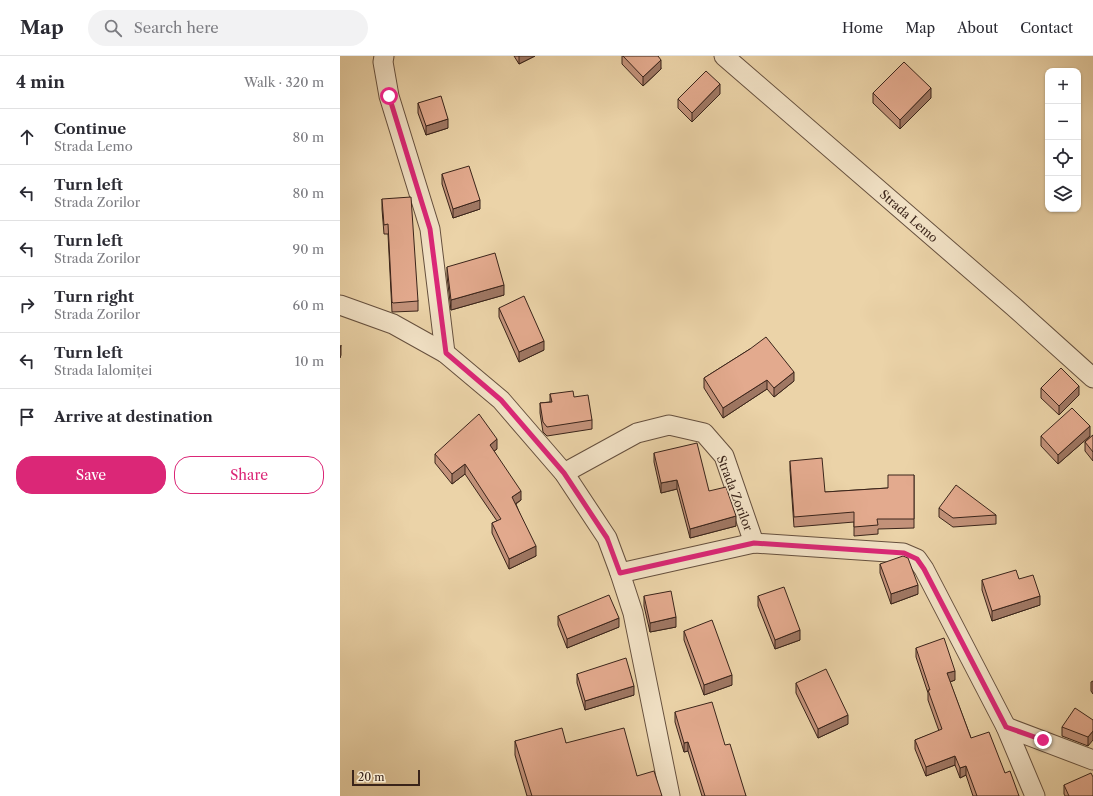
<!DOCTYPE html>
<meta charset="utf-8">
<style>
body{margin:0;font-family:"Libre Caslon Text",serif;background:#f2f2f3;color:#2b2b33}
.controls{position:absolute;right:12px;top:12px;display:grid;overflow:hidden;border-radius:8px;box-shadow:0 1px 3px #0004}
.controls button{width:36px;height:36px;display:grid;place-items:center;padding:0;border:0;border-bottom:1px solid #e1e1e2;background:#fff;color:#2b2b33;font:20px sans-serif}
.scale{position:absolute;left:12px;bottom:10px;width:68px;box-sizing:border-box;padding-left:4px;border:2px solid #3a241a;border-top:0;font-size:11px;line-height:14px;white-space:nowrap;color:#3a241a;-webkit-text-stroke:3px #f2e2c6;paint-order:stroke}
.stop{position:absolute;width:12px;height:12px;margin:-9px;border:3px solid #db2777;border-radius:50%;background:#fff}
.stop.end{background:#db2777;border-color:#fff;box-shadow:0 1px 4px #0008}
.list{margin:0;padding:0;list-style:none}
h2{display:flex;justify-content:space-between;align-items:center;height:52px;margin:0;padding:0 16px;font-size:17px}
h2 small{font-size:13px;font-weight:400;color:#7c7c81}
.list li{display:grid;grid-template-columns:26px 1fr auto;gap:12px;align-items:center;box-sizing:border-box;height:56px;padding:0 16px;border-top:1px solid #e1e1e2}
.list b{display:block;font-size:15px;white-space:nowrap}
.list p{margin:0;font-size:13px;white-space:nowrap;color:#7c7c81}
.list em{font-size:13px;font-style:normal;color:#7c7c81}
.actions{display:flex;gap:8px;padding:12px 16px}
.actions a{flex:1;padding:9px 0;border:1px solid #db2777;border-radius:16px;text-align:center;font-size:14px;color:#db2777}
.actions .main{background:#db2777;color:#fff}
.icon{flex:none;width:22px;height:22px;fill:none;stroke:currentColor;stroke-width:2;stroke-linecap:round;stroke-linejoin:round}
.map{position:relative;flex:none;width:753px;height:740px;overflow:hidden}
header{display:flex;align-items:center;gap:24px;box-sizing:border-box;height:56px;padding:0 20px;background:#fff;border-bottom:1px solid #e1e1e2}
header strong{font-size:19px}
nav{display:flex;gap:22px;margin-inline-start:auto;font-size:14px}
.search{width:280px;height:36px;background:#f2f2f3;display:flex;align-items:center;gap:10px;box-sizing:border-box;padding:0 14px;border-radius:22px;color:#7c7c81;font-size:15px}
main{display:flex}
aside{flex:1;background:#fff}
.map>svg:first-child{display:block}
.lines{fill:none;stroke-linecap:round;stroke-linejoin:round}
.street-casing{stroke:#66503e;stroke-width:21}
.street{stroke:#f2e2c6;stroke-width:19}
.wall{fill:#c3927a;stroke:#3a241a}
.shaded-wall{fill:#9f7763;stroke:#3a241a}
.building{fill:#e3aa8e;stroke:#3a241a}
.route{stroke:#db2777;stroke-width:5}
.labels{text-anchor:middle;dominant-baseline:central;stroke-width:3.5;stroke-linejoin:round;paint-order:stroke}
.street-label{font-size:12px;fill:#3a241a;stroke:#f2e2c6}
</style>
<header>
<strong>Map</strong>
<div class="search"><svg class="icon" aria-label="search" viewBox="0 0 24 24"><circle cx="10" cy="10" r="6"/><path d="M15 15l6 6"/></svg>Search here</div>
<nav><a>Home</a><a>Map</a><a>About</a><a>Contact</a></nav>
</header>
<main>
<aside>
<h2>4 min<small>Walk · 320 m</small></h2>
<ul class="list">
<li><svg class="icon" aria-label="ahead" viewBox="0 0 24 24"><path d="M12 20V5M6 11l6-6 6 6"/></svg><div><b>Continue</b><p>Strada Lemo</p></div><em>80 m</em></li>
<li><svg class="icon" aria-label="left" viewBox="0 0 24 24"><path d="M17 20v-9H6M10 6l-5 5 5 5"/></svg><div><b>Turn left</b><p>Strada Zorilor</p></div><em>80 m</em></li>
<li><svg class="icon" aria-label="left" viewBox="0 0 24 24"><path d="M17 20v-9H6M10 6l-5 5 5 5"/></svg><div><b>Turn left</b><p>Strada Zorilor</p></div><em>90 m</em></li>
<li><svg class="icon" aria-label="right" viewBox="0 0 24 24"><path d="M7 20v-9h11M14 6l5 5-5 5"/></svg><div><b>Turn right</b><p>Strada Zorilor</p></div><em>60 m</em></li>
<li><svg class="icon" aria-label="left" viewBox="0 0 24 24"><path d="M17 20v-9H6M10 6l-5 5 5 5"/></svg><div><b>Turn left</b><p>Strada Ialomiței</p></div><em>10 m</em></li>
<li><svg class="icon" aria-label="arrive" viewBox="0 0 24 24"><path d="M6 21V4h12l-3 4 3 4H6"/></svg><div><b>Arrive at destination</b></div></li>
</ul>
<div class="actions"><a class="main">Save</a><a>Share</a></div>
</aside>
<div class="map">
<svg width="753" height="740" viewBox="0 0 753 740">
<rect width="100%" height="100%" fill="#ebd3a8"/>
<filter id="stains"><feTurbulence type="fractalNoise" baseFrequency=".005" numOctaves="4"/><feColorMatrix values="0 0 0 0 .2 0 0 0 0 .09 0 0 0 0 .02 0 0 0 .5 -.17"/></filter>
<radialGradient id="worn" r=".72"><stop offset=".6" stop-color="#630" stop-opacity="0"/><stop offset="1" stop-color="#630" stop-opacity=".3"/></radialGradient>
<g class="lines">
<defs>
<g id="street">
<polyline points="44,0 43,6 49,40 90,173 105,297"/>
<polyline points="384,0 673,250 753,322"/>
<polyline points="0,249 53,268 105,297 161,344 224,417 267,482 280,517 293,557 330,740"/>
<polyline points="224,417 297,377 329,369 364,377 384,400 414,487"/>
<polyline points="280,517 414,487 563,497 577,503 584,513 666,671 695,740"/>
<polyline points="666,671 753,704"/>
</g>
</defs>
<!-- street casing -->
<use href="#street" class="street-casing"/>
<!-- street -->
<use href="#street" class="street"/>
</g>
<!-- wall -->
<g class="wall">
<polygon points="174,0 195,0 179,8"/>
<polygon points="282,0 318,0 321,13 303,30 282,8"/>
<polygon points="533,37 591,42 560,73 533,47"/>
<polygon points="380,38 352,66 338,52 338,43"/>
<polygon points="78,47 108,72 86,79 78,57"/>
<polygon points="102,118 140,153 113,162 102,128"/>
<polygon points="42,143 78,245 78,255 52,256 48,178 44,178 42,153"/>
<polygon points="107,211 164,239 111,254 107,220"/>
<polygon points="159,252 204,294 179,306 159,261"/>
<polygon points="410,293 454,325 434,341 427,333 383,362 364,332 364,322"/>
<polygon points="701,332 739,339 719,359 701,342"/>
<polygon points="210,338 234,341 252,364 252,373 207,380 203,376 200,357 200,347 210,346"/>
<polygon points="753,379 753,405 745,395 745,386"/>
<polygon points="701,380 750,380 718,408 701,390"/>
<polygon points="157,393 154,395 181,444 176,448 196,500 169,513 152,477 152,467 157,465 125,418 112,428 95,407 95,398"/>
<polygon points="314,397 369,435 396,470 350,482 337,433 321,437 314,406"/>
<polygon points="450,405 485,436 548,432 574,419 574,472 538,473 538,478 514,480 514,466 454,471 450,414"/>
<polygon points="599,452 656,459 656,468 613,471 599,461"/>
<polygon points="540,508 578,538 551,548 540,517"/>
<polygon points="679,523 700,549 652,565 642,534 642,524"/>
<polygon points="304,540 336,571 310,576 304,550"/>
<polygon points="418,540 460,584 435,593 418,550"/>
<polygon points="218,560 279,571 227,592 218,569"/>
<polygon points="344,575 392,629 364,639 344,584"/>
<polygon points="576,592 615,624 610,626 631,682 665,717 679,740 633,740 626,719 620,722 615,709 586,720 575,693 575,684 599,675 588,644 588,637 576,601"/>
<polygon points="237,618 294,639 245,654 237,627"/>
<polygon points="753,625 753,638 751,635 751,626"/>
<polygon points="456,627 508,668 478,682 456,637"/>
<polygon points="335,656 385,689 406,740 362,740 348,695 344,696 335,666"/>
<polygon points="753,664 748,690 722,680 722,671"/>
<polygon points="175,685 226,687 297,720 322,740 187,740 175,699"/>
<polygon points="724,729 753,740 725,740 724,738"/>
</g>
<!-- shaded-wall -->
<g class="shaded-wall">
<polygon points="179,0 195,0 179,8"/>
<polygon points="321,4 321,13 303,30 303,21"/>
<polygon points="380,28 380,38 352,66 352,57"/>
<polygon points="591,32 591,42 560,73 560,64"/>
<polygon points="108,63 108,72 86,79 86,70"/>
<polygon points="140,144 140,153 113,162 113,153"/>
<polygon points="164,229 164,239 111,254 111,244"/>
<polygon points="204,285 204,294 179,306 179,296"/>
<polygon points="1,289 1,299 0,302 0,293"/>
<polygon points="454,316 454,325 434,341 434,332"/>
<polygon points="427,324 427,333 383,362 383,352"/>
<polygon points="739,330 739,339 719,359 719,350"/>
<polygon points="750,370 750,380 718,408 718,399"/>
<polygon points="157,383 157,393 150,398 150,389"/>
<polygon points="125,408 125,418 112,428 112,418"/>
<polygon points="337,424 337,433 321,437 321,427"/>
<polygon points="181,435 181,444 172,450 172,441"/>
<polygon points="396,460 396,470 350,482 350,473"/>
<polygon points="196,490 196,500 169,513 169,503"/>
<polygon points="578,529 578,538 551,548 551,538"/>
<polygon points="700,540 700,549 652,565 652,555"/>
<polygon points="336,561 336,571 310,576 310,567"/>
<polygon points="279,562 279,571 227,592 227,583"/>
<polygon points="460,574 460,584 435,593 435,584"/>
<polygon points="615,615 615,624 607,627 607,617"/>
<polygon points="392,619 392,629 364,639 364,629"/>
<polygon points="294,630 294,639 245,654 245,645"/>
<polygon points="508,659 508,668 478,682 478,673"/>
<polygon points="753,675 753,684 748,690 748,681"/>
<polygon points="348,686 348,695 344,696 344,687"/>
<polygon points="615,700 615,709 586,720 586,711"/>
<polygon points="626,710 626,719 620,722 620,712"/>
</g>
<!-- building -->
<g class="building">
<polygon points="283,0 318,0 321,4 303,21"/>
<polygon points="564,6 591,32 560,64 533,37"/>
<polygon points="366,15 380,28 352,57 338,43"/>
<polygon points="101,40 108,63 86,70 78,47"/>
<polygon points="129,110 140,144 113,153 102,118"/>
<polygon points="71,141 78,245 53,247 52,246 48,168 44,169 42,143"/>
<polygon points="155,197 164,229 111,244 107,211"/>
<polygon points="184,240 204,285 179,296 159,252"/>
<polygon points="426,281 454,316 434,332 427,324 383,352 364,322 410,293"/>
<polygon points="721,312 739,330 719,350 701,332"/>
<polygon points="233,335 234,341 248,339 252,364 207,371 203,366 200,347 212,346 210,338"/>
<polygon points="732,352 750,370 718,399 701,380"/>
<polygon points="139,358 157,383 150,389 181,435 172,441 196,490 169,503 152,467 161,463 125,408 112,418 95,398"/>
<polygon points="753,379 753,396 745,386"/>
<polygon points="357,387 369,435 386,431 396,460 350,473 337,424 321,427 314,397"/>
<polygon points="482,402 485,436 548,432 548,419 574,419 574,463 537,463 538,469 514,471 514,456 454,461 450,405"/>
<polygon points="616,429 656,459 613,462 599,452"/>
<polygon points="563,500 568,502 578,529 551,538 540,508"/>
<polygon points="676,514 679,523 693,519 700,540 652,555 642,524"/>
<polygon points="444,531 460,574 435,584 418,540"/>
<polygon points="331,535 336,561 310,567 304,540"/>
<polygon points="269,539 279,562 227,583 218,560"/>
<polygon points="372,564 392,619 364,629 344,575"/>
<polygon points="604,582 615,615 607,617 631,682 649,676 665,717 670,715 679,740 637,740 626,710 620,712 615,700 586,711 575,684 602,673 588,634 590,634 576,592"/>
<polygon points="286,602 294,630 245,645 237,618"/>
<polygon points="486,613 508,659 478,673 456,627"/>
<polygon points="372,646 385,689 390,688 406,740 365,740 348,686 344,687 335,656"/>
<polygon points="735,652 753,664 753,675 748,681 722,671"/>
<polygon points="222,672 226,687 284,672 297,720 314,715 322,740 192,740 175,685"/>
<polygon points="751,717 753,721 753,740 729,740 724,729"/>
</g>
<g class="lines">
<!-- route -->
<polyline class="route" points="49,40 90,173 106,297 161,344 224,417 267,482 280,517 414,487 564,497 577,503 584,513 666,671 703,684"/>
</g>
<g class="labels">
<!-- street labels -->
<g class="street-label">
<text transform="translate(569 160) rotate(41)">Strada Lemo</text>
<text transform="translate(395 437) rotate(69)">Strada Zorilor</text>
</g>
</g>
<rect width="100%" height="100%" filter="url(#stains)"/>
<rect width="100%" height="100%" fill="url(#worn)"/>
</svg>
<div class="controls">
<button>+</button>
<button>−</button>
<button><svg class="icon" aria-label="locate" viewBox="0 0 24 24"><circle cx="12" cy="12" r="6"/><path d="M12 2v4M12 18v4M2 12h4M18 12h4"/></svg></button>
<button><svg class="icon" aria-label="layers" viewBox="0 0 24 24"><path d="M12 4l9 5-9 5-9-5zM3 14l9 5 9-5"/></svg></button>
</div>
<div class="scale">20 m</div>
<div class="stop" style="left:49px;top:40px"></div>
<div class="stop end" style="left:703px;top:684px"></div>
</div>
</main>
